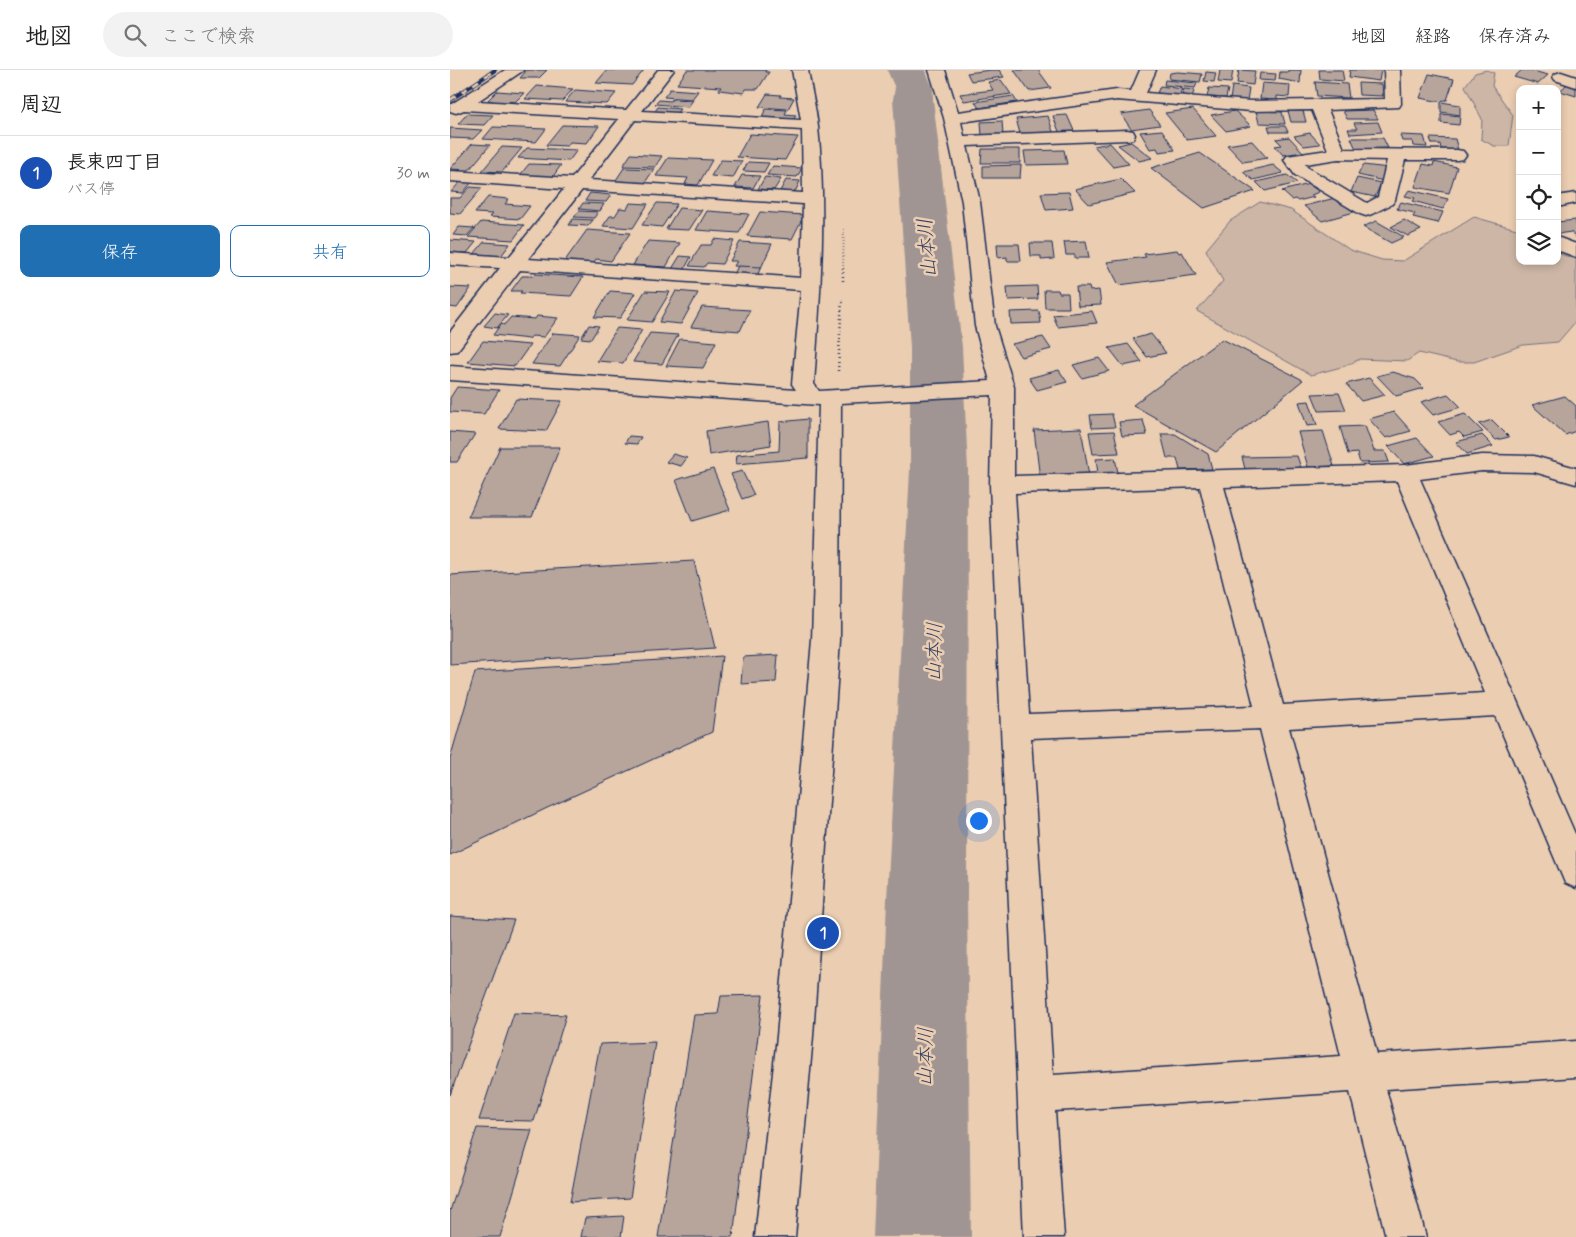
<!DOCTYPE html>
<html lang="ja">
<meta charset="utf-8">
<style>
body{margin:0;font-family:Mynerve,"Klee One",sans-serif;background:#f2f2f2;color:#222}
.controls{position:absolute;right:15px;top:15px;display:grid;overflow:hidden;border-radius:10px;box-shadow:0 2px 8px #0003}
.controls button{width:45px;height:45px;display:grid;place-items:center;padding:0;border:0;border-bottom:1px solid #e0e0e0;background:#fff;color:#222;font:25px sans-serif}
.you{position:absolute;left:528px;top:750px;width:18px;height:18px;margin:-12px;border:4px solid #fff;border-radius:50%;background:#1a73e8;box-shadow:0 0 0 8px #1a73e833}
.badge{display:grid;place-items:center;width:32px;height:32px;border-radius:50%;background:#1f6fb2;color:#fff;font-size:16px;font-weight:700}
.pin{position:absolute;translate:-50% -50%;border:2px solid #fff;box-shadow:0 1px 5px #0006}
.list{margin:0;padding:0;list-style:none}
h2{display:flex;justify-content:space-between;align-items:center;height:65px;margin:0;padding:0 20px;font-size:21px}
h2 small{font-size:16px;font-weight:400;color:#767676}
.list li{display:grid;grid-template-columns:32px 1fr auto;gap:15px;align-items:center;box-sizing:border-box;height:75px;padding:0 20px;border-top:1px solid #e0e0e0}
.list b{display:block;font-size:19px;white-space:nowrap}
.list p{margin:0;font-size:16px;white-space:nowrap;color:#767676}
.list em{font-size:16px;font-style:normal;color:#767676}
.actions{display:flex;gap:10px;padding:15px 20px}
.actions a{flex:1;padding:11px 0;border:1px solid #1f6fb2;border-radius:10px;text-align:center;font-size:18px;color:#1f6fb2}
.actions .main{background:#1f6fb2;color:#fff}
.icon{flex:none;width:28px;height:28px;fill:none;stroke:currentColor;stroke-width:2;stroke-linecap:round;stroke-linejoin:round}
.map{position:relative;flex:none;width:1126px;height:1167px;overflow:hidden}
header{display:flex;align-items:center;gap:30px;box-sizing:border-box;height:70px;padding:0 25px;background:#fff;border-bottom:1px solid #e0e0e0}
header strong{font-size:24px}
nav{display:flex;gap:28px;margin-inline-start:auto;font-size:18px}
.search{width:350px;height:45px;background:#f2f2f2;display:flex;align-items:center;gap:12px;box-sizing:border-box;padding:0 18px;border-radius:28px;color:#767676;font-size:19px}
main{display:flex}
aside{flex:1;background:#fff}
.map>svg:first-child{display:block}
.green{fill:#cdb6a5;stroke:#747282}
.lines{fill:none;stroke-linecap:round;stroke-linejoin:round}
.river{fill:#a19593;fill-rule:evenodd}
.building{fill:#b7a59c;stroke:#1b2f5e}
.street-casing{stroke:#1b2f5e;stroke-width:3}
.path-far1{stroke:#1b2f5e;stroke-width:2;stroke-dasharray:0.5 2.5;stroke-linecap:butt}
.path{stroke:#1b2f5e;stroke-width:2.5;stroke-dasharray:1 3;stroke-linecap:butt}
.street{fill:#ebcdb1;fill-rule:evenodd}
.rail-casing{stroke:#1b2f5e;stroke-width:4}
.rail{stroke:#ebcdb1;stroke-width:2.5;stroke-dasharray:7;stroke-linecap:butt}
.labels{text-anchor:middle;dominant-baseline:central;stroke-width:5;stroke-linejoin:round;paint-order:stroke}
.water-label{font-size:20px;font-style:italic;fill:#2f3e66;stroke:#ebcdb1}
</style>
<header>
<strong>地図</strong>
<div class="search"><svg class="icon" aria-label="search" viewBox="0 0 24 24"><circle cx="10" cy="10" r="6"/><path d="M15 15l6 6"/></svg>ここで検索</div>
<nav><a>地図</a><a>経路</a><a>保存済み</a></nav>
</header>
<main>
<aside>
<h2>周辺<small></small></h2>
<ul class="list">
<li><span class="badge" style="background:#1a4fb4">1</span><div><b>長束四丁目</b><p>バス停</p></div><em>30 m</em></li>
</ul>
<div class="actions"><a class="main">保存</a><a>共有</a></div>
</aside>
<div class="map">
<svg width="1126" height="1167" viewBox="0 0 1126 1167">
<rect width="100%" height="100%" fill="#ebcdb1"/>
<filter id="ink" filterUnits="userSpaceOnUse"><feTurbulence type="fractalNoise" baseFrequency=".02" numOctaves="2"/><feDisplacementMap in="SourceGraphic" scale="10" xChannelSelector="R" yChannelSelector="G"/><feConvolveMatrix kernelMatrix="1 2 1 2 8 2 1 2 1" color-interpolation-filters="sRGB"/></filter>
<g filter="url(#ink)">
<!-- green -->
<g class="green">
<polygon points="1037,0 1044,3 1042,16 1063,45 1059,76 1044,76 1031,69 1032,49 1015,16 1025,3"/>
<polygon points="810,132 841,140 900,180 932,190 953,191 1024,147 1070,160 1070,191 1107,191 1107,183 1126,189 1126,251 1108,272 1073,275 1024,292 1007,292 969,283 957,291 910,289 895,296 861,305 747,241 773,211 756,180 780,151"/>
</g>
<g class="lines">
<!-- river -->
<polygon class="river" points="437,0 475,0 483,18 483,29 512,277 518,400 517,829 521,1167 423,1167 437,829 460,400 460,277 443,29 445,18"/>
</g>
<!-- building -->
<g class="building">
<polygon points="77,0 97,0 89,8 70,8"/>
<polygon points="157,0 194,0 182,15 146,13"/>
<polygon points="237,0 316,0 315,2 319,2 308,19 296,19 294,23 269,20 271,17 227,14"/>
<polygon points="541,0 549,0 554,7 521,11 517,3"/>
<polygon points="564,0 588,0 601,18 579,21"/>
<polygon points="770,0 783,0 781,13 768,12"/>
<polygon points="789,0 805,1 803,15 787,13"/>
<polygon points="838,0 851,0 850,13 829,9 830,2 838,2"/>
<polygon points="869,0 892,0 894,11 870,9"/>
<polygon points="900,0 931,0 929,11 899,7"/>
<polygon points="1072,0 1079,0 1098,5 1088,14 1064,7"/>
<polygon points="728,2 752,4 750,12 719,9 720,3"/>
<polygon points="756,2 766,3 764,12 754,11"/>
<polygon points="810,3 826,4 825,11 809,10"/>
<polygon points="979,4 1004,9 997,30 986,31 970,28"/>
<polygon points="551,10 561,24 514,31 510,24 543,20 538,12"/>
<polygon points="715,10 747,13 745,18 714,15"/>
<polygon points="865,12 897,14 899,28 867,26"/>
<polygon points="812,13 840,15 839,27 827,26 827,30 810,29"/>
<polygon points="908,13 932,14 933,26 909,25"/>
<polygon points="1117,14 1126,17 1126,26 1110,21"/>
<polygon points="87,16 123,19 112,31 75,29"/>
<polygon points="710,16 732,19 729,26 707,23"/>
<polygon points="782,16 799,18 797,31 780,30"/>
<polygon points="759,18 778,19 776,28 757,27"/>
<polygon points="220,19 248,21 242,29 214,27"/>
<polygon points="734,19 745,20 742,26 732,25"/>
<polygon points="125,20 166,23 157,34 115,32"/>
<polygon points="47,21 74,23 65,32 58,31 56,35 40,34 43,31 38,30"/>
<polygon points="317,24 331,25 330,27 344,28 338,39 309,37"/>
<polygon points="563,26 567,32 529,38 525,32"/>
<polygon points="222,29 243,30 238,37 205,34 209,30 221,31"/>
<polygon points="991,32 1010,35 1010,45 991,42"/>
<polygon points="208,37 230,39 225,45 203,44"/>
<polygon points="316,39 337,40 335,44 346,45 342,52 310,50"/>
<polygon points="743,39 766,66 737,70 715,43"/>
<polygon points="699,40 710,55 681,59 671,44"/>
<polygon points="923,40 928,49 897,49 893,41"/>
<polygon points="785,41 801,56 776,61 761,45"/>
<polygon points="806,41 832,42 835,54 809,53"/>
<polygon points="838,41 853,41 856,52 841,52"/>
<polygon points="17,44 43,45 34,55 8,54"/>
<polygon points="991,44 1010,46 1009,55 991,53"/>
<polygon points="617,45 625,63 610,64 603,46"/>
<polygon points="598,46 604,65 571,67 566,49"/>
<polygon points="552,51 553,65 532,66 531,52"/>
<polygon points="928,52 932,62 900,64 898,59 907,59 904,53"/>
<polygon points="112,55 149,56 137,73 120,72 117,76 96,75"/>
<polygon points="818,56 835,56 838,62 820,62"/>
<polygon points="43,57 96,59 86,72 33,69"/>
<polygon points="0,58 32,60 23,69 0,68"/>
<polygon points="712,60 725,80 709,82 707,78 700,79 690,62"/>
<polygon points="860,63 870,74 854,76 844,66"/>
<polygon points="300,64 348,67 335,90 287,87"/>
<polygon points="950,65 974,66 977,77 963,76 962,71 952,71"/>
<polygon points="839,67 853,82 833,85 825,76 832,75 826,69"/>
<polygon points="901,68 933,68 938,78 906,79"/>
<polygon points="980,68 1005,69 1008,80 991,79 990,74 982,74"/>
<polygon points="802,71 817,88 793,92 777,75"/>
<polygon points="681,72 702,88 689,91 668,75"/>
<polygon points="660,73 679,94 663,97 644,76"/>
<polygon points="22,74 40,75 19,100 0,99"/>
<polygon points="52,77 72,78 52,102 32,101"/>
<polygon points="77,78 127,80 119,91 68,88"/>
<polygon points="532,79 570,79 570,93 531,93"/>
<polygon points="614,80 617,94 576,95 574,81"/>
<polygon points="750,83 805,121 754,138 701,98"/>
<polygon points="181,84 212,86 205,97 173,96"/>
<polygon points="218,88 262,90 248,115 235,114 238,108 206,106"/>
<polygon points="271,90 292,91 283,108 261,106"/>
<polygon points="298,92 319,93 314,102 293,101"/>
<polygon points="984,92 1007,97 999,123 965,117 973,94 983,96"/>
<polygon points="79,94 111,95 102,108 70,105"/>
<polygon points="571,95 570,108 533,108 533,96"/>
<polygon points="823,95 833,103 803,110 793,102"/>
<polygon points="913,95 939,98 934,111 908,105"/>
<polygon points="323,96 352,98 347,107 317,105"/>
<polygon points="174,98 204,99 194,114 164,113"/>
<polygon points="292,105 310,106 303,118 285,117"/>
<polygon points="837,105 847,113 815,121 806,112"/>
<polygon points="315,107 331,109 324,120 308,119"/>
<polygon points="907,108 931,113 925,127 901,122"/>
<polygon points="671,109 685,123 639,134 625,119"/>
<polygon points="336,110 350,111 346,120 342,122 330,121"/>
<polygon points="10,112 22,112 13,123 1,122"/>
<polygon points="859,114 869,122 861,125 864,127 848,131 845,129 842,130 832,121"/>
<polygon points="20,117 32,118 10,144 0,143 0,128 10,128"/>
<polygon points="959,120 998,129 993,139 963,131 965,128 955,126"/>
<polygon points="619,122 623,138 596,140 591,123"/>
<polygon points="140,123 161,125 156,132 135,131"/>
<polygon points="38,127 59,129 55,134 80,136 70,149 39,147 42,144 25,143"/>
<polygon points="885,128 904,142 872,151 854,136"/>
<polygon points="951,132 993,142 988,153 963,147 965,143 947,139"/>
<polygon points="133,133 154,134 150,141 129,139"/>
<polygon points="180,133 198,134 183,158 153,156 160,146 165,146 170,138 177,139"/>
<polygon points="207,133 227,134 212,157 192,155"/>
<polygon points="229,138 252,140 239,160 216,159"/>
<polygon points="129,141 148,142 144,148 124,147"/>
<polygon points="257,141 299,144 289,163 246,160"/>
<polygon points="310,142 354,145 342,169 297,166"/>
<polygon points="123,149 143,150 138,156 119,155"/>
<polygon points="954,150 971,160 958,166 941,157"/>
<polygon points="1126,150 1126,168 1121,162 1107,164 1107,152"/>
<polygon points="926,151 954,167 941,173 913,157"/>
<polygon points="31,152 74,155 63,170 18,167"/>
<polygon points="9,157 24,158 17,166 3,165"/>
<polygon points="137,160 180,163 161,191 146,189 143,194 114,192"/>
<polygon points="264,169 284,171 272,194 257,193 254,197 239,196 251,175 261,175"/>
<polygon points="0,170 26,172 17,183 0,182"/>
<polygon points="198,171 230,173 216,197 183,195"/>
<polygon points="636,171 639,188 625,188 625,185 616,185 614,172"/>
<polygon points="34,172 60,174 51,186 24,184"/>
<polygon points="290,172 322,174 311,198 284,196 287,191 280,191"/>
<polygon points="580,173 602,173 604,189 591,190 591,186 581,186"/>
<polygon points="547,174 569,174 571,191 557,191 557,187 548,188"/>
<polygon points="727,180 729,183 732,182 746,205 669,215 657,192 696,187 694,184"/>
<polygon points="230,186 241,187 234,200 222,199"/>
<polygon points="288,196 311,197 306,208 283,206"/>
<polygon points="85,204 133,207 121,226 70,223 72,221 61,221 72,206 83,206"/>
<polygon points="587,216 588,229 558,230 557,217"/>
<polygon points="0,217 21,218 7,238 0,237"/>
<polygon points="626,217 639,217 640,221 649,220 651,235 628,236"/>
<polygon points="594,220 608,220 609,223 618,223 619,238 595,238"/>
<polygon points="160,221 185,223 170,248 144,247"/>
<polygon points="195,221 220,222 202,252 177,250"/>
<polygon points="226,221 248,223 231,254 209,252"/>
<polygon points="252,237 300,240 290,261 241,257"/>
<polygon points="589,241 591,253 561,254 560,242"/>
<polygon points="642,241 647,253 608,257 603,245"/>
<polygon points="45,243 58,245 47,258 34,256"/>
<polygon points="87,246 108,248 94,267 82,266 79,269 43,265 51,254 54,255 61,247 85,249"/>
<polygon points="139,255 149,256 141,269 131,268"/>
<polygon points="167,258 192,260 173,293 147,291"/>
<polygon points="103,263 130,265 110,296 82,294"/>
<polygon points="200,263 228,265 212,294 183,292"/>
<polygon points="701,264 716,283 697,287 683,269"/>
<polygon points="593,267 601,279 571,287 562,274"/>
<polygon points="230,269 266,272 253,298 216,296"/>
<polygon points="772,269 853,310 766,382 683,335"/>
<polygon points="33,271 80,275 65,296 18,292"/>
<polygon points="678,274 692,292 673,296 659,278"/>
<polygon points="649,288 659,301 632,308 623,295"/>
<polygon points="609,300 617,312 587,320 579,308"/>
<polygon points="943,302 965,309 974,318 946,326 927,306"/>
<polygon points="919,308 935,325 911,331 896,314"/>
<polygon points="7,317 49,320 34,344 0,342 0,328"/>
<polygon points="889,323 896,340 869,341 862,324"/>
<polygon points="998,324 1011,337 983,345 971,332"/>
<polygon points="1115,326 1126,336 1126,361 1115,365 1082,335"/>
<polygon points="66,329 112,331 96,361 49,359"/>
<polygon points="859,331 867,355 857,356 849,332"/>
<polygon points="944,342 961,361 936,368 919,349"/>
<polygon points="662,344 665,357 642,358 640,345"/>
<polygon points="1015,344 1033,362 1014,367 1009,362 1000,365 988,352"/>
<polygon points="358,349 358,388 286,394 287,385 329,381 330,352"/>
<polygon points="693,350 697,365 672,366 669,352"/>
<polygon points="1042,350 1059,367 1046,370 1029,354"/>
<polygon points="318,352 321,375 259,385 256,361"/>
<polygon points="915,356 924,381 935,381 939,392 910,393 907,383 898,384 890,357"/>
<polygon points="631,358 639,406 590,409 584,360"/>
<polygon points="664,361 669,383 643,384 639,362"/>
<polygon points="873,361 884,396 858,397 848,362"/>
<polygon points="0,362 25,364 7,392 0,392"/>
<polygon points="711,364 725,364 758,384 762,399 730,400 727,388 717,388"/>
<polygon points="1032,365 1043,376 1017,384 1006,372"/>
<polygon points="179,366 191,367 187,374 175,373"/>
<polygon points="967,368 984,386 954,394 938,376"/>
<polygon points="50,377 110,377 82,447 18,447"/>
<polygon points="223,384 237,388 231,396 216,392"/>
<polygon points="847,386 852,401 796,403 792,387"/>
<polygon points="665,388 668,403 648,404 646,389"/>
<polygon points="263,399 280,440 242,451 226,410"/>
<polygon points="292,401 304,425 292,429 281,404"/>
<polygon points="244,491 265,578 0,595 0,505"/>
<polygon points="328,585 326,612 291,614 293,587"/>
<polygon points="272,586 262,662 95,739 0,785 0,689 25,602"/>
<polygon points="0,846 64,850 0,1025"/>
<polygon points="313,925 283,1167 208,1167 244,945 268,944 271,926"/>
<polygon points="64,943 116,945 84,1051 29,1050"/>
<polygon points="205,972 180,1128 120,1132 150,974"/>
<polygon points="27,1058 82,1060 50,1167 0,1167 0,1141"/>
<polygon points="174,1146 171,1167 131,1167 135,1148"/>
</g>
<g class="lines">
<defs>
<g id="street">
<path d="M55 0H74L28 31 176 40 208 0H224L192 41 351 50 342 0H358C361 19 366 38 368 57 377 142 370 229 364 314L369 321 540 311 525 256 512 132 494 48 479 0H495L508 42 667 20 681 21 690 0H706L696 23 801 31 935 29 934 0H950L951 34 949 37 878 40 894 79 1007 80 1013 81 1016 85 1013 89 1007 90H955L945 130 942 134 922 144 916 146 910 144 845 105 834 90 837 86 878 80 862 40 801 41 667 30 511 52 514 66 677 60 683 61 685 65 683 69 677 70 517 76 530 132 545 256 564 317V406L955 395 1032 385 1084 386 1126 398V414L1084 402 1032 401 970 409 1126 766V818L1115 813 1045 646 839 658 927 984 1126 971V1007L936 1019 976 1167H936L900 1022 605 1041 614 1167H574L540 415 542 325 391 333 390 570 363 966 345 1167H305L327 966 362 570 369 335 0 310V296L346 320 342 314 351 220 70 200 7 281 0 282V262L50 198 0 195V183L59 187 114 119 0 111V101L122 108 169 49 14 40 6 43 0 41V35ZM185 50 352 60 353 123 139 110ZM888 89 937 90 928 127 917 133 857 97 855 94ZM132 120 353 134 351 208 78 189ZM947 411 1035 623 833 635 774 417ZM750 417 804 636 579 644 565 423ZM810 659 891 986 603 1005 581 668Z"/>
<polygon points="1111,2 1126,7 1126,17 1105,10 1103,7 1105,4"/>
<polygon points="1126,123 1126,133 1107,137 1107,126"/>
<polygon points="1107,167 1126,174 1126,187 1107,180"/>
</g>
</defs>
<!-- street casing -->
<use href="#street" class="street-casing"/>
<!-- path-far1 -->
<polyline class="path-far1" points="393,199 394,157"/>
<!-- path -->
<g class="path">
<polyline points="393,211 393,198"/>
<polyline points="388,301 392,229"/>
</g>
<!-- street -->
<use href="#street" class="street"/>
<defs>
<polyline id="rail" points="0,30 45,0"/>
</defs>
<!-- rail casing -->
<use href="#rail" class="rail-casing"/>
<!-- rail -->
<use href="#rail" class="rail"/>
</g>
</g>
<g class="labels">
<!-- water labels -->
<g class="water-label">
<text transform="translate(478 178) rotate(-95)">山本川</text>
<text transform="translate(485 582) rotate(-89)">山本川</text>
<text transform="translate(476 987) rotate(-89)">山本川</text>
</g>
</g>
</svg>
<div class="controls">
<button>+</button>
<button>−</button>
<button><svg class="icon" aria-label="locate" viewBox="0 0 24 24"><circle cx="12" cy="12" r="6"/><path d="M12 2v4M12 18v4M2 12h4M18 12h4"/></svg></button>
<button><svg class="icon" aria-label="layers" viewBox="0 0 24 24"><path d="M12 4l9 5-9 5-9-5zM3 14l9 5 9-5"/></svg></button>
</div>
<div class="you"></div>
<div class="pin badge" style="left:373px;top:863px;background:#1a4fb4">1</div>
</div>
</main>
